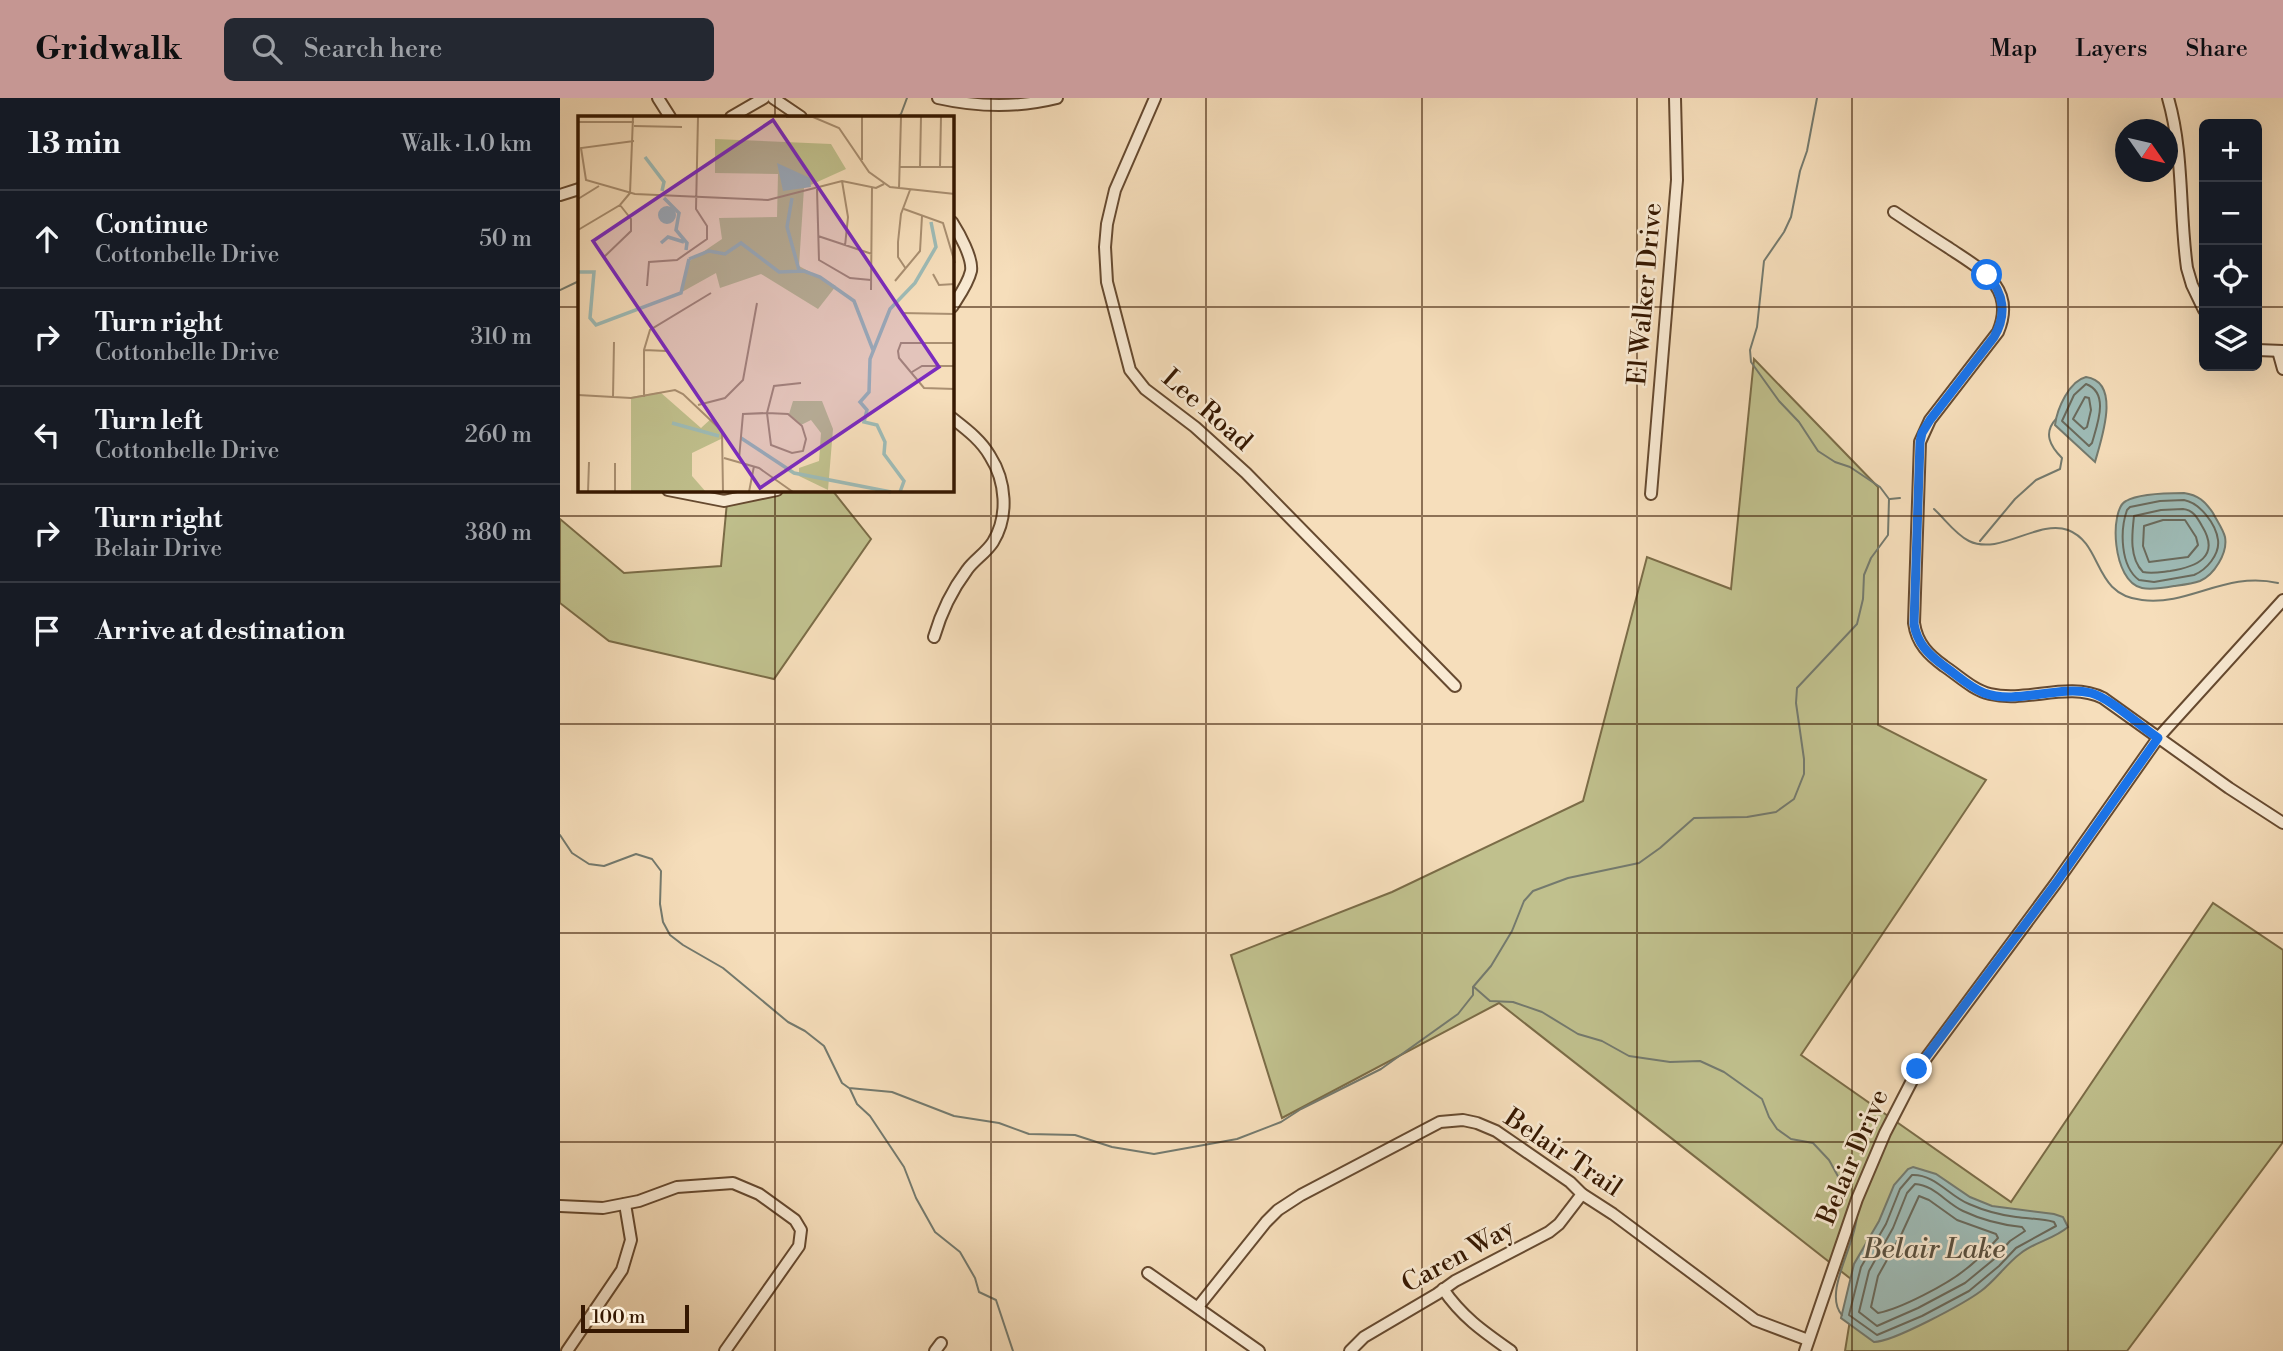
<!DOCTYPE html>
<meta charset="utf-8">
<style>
body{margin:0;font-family:"Libre Bodoni",serif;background:#242831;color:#f1f3f6}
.controls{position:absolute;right:21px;top:21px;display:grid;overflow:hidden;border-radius:10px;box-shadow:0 7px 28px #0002}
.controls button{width:63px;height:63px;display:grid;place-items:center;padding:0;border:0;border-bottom:2px solid #363941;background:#171b24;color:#f1f3f6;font:35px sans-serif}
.compass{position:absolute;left:1555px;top:21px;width:63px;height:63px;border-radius:50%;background:#171b24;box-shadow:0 7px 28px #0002;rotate:124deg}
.scale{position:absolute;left:21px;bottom:18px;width:108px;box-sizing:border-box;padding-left:7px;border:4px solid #361801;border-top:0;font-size:19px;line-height:24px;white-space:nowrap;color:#361801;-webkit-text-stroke:5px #f9ead3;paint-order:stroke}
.stop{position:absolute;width:21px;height:21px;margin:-16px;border:5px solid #1a73e8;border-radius:50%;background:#fff}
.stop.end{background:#1a73e8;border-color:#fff;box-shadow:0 2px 7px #0008}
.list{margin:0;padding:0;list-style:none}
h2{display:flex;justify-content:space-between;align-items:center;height:91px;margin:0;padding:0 28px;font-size:30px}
h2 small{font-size:23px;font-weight:400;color:#9ea1a6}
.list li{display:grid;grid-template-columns:46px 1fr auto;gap:21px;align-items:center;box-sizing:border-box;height:98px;padding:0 28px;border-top:2px solid #363941}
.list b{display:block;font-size:26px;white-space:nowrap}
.list p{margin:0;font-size:23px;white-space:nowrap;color:#9ea1a6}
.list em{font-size:23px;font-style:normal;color:#9ea1a6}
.icon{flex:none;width:38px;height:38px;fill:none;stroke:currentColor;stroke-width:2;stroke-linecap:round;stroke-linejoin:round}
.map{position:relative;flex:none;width:1723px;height:1253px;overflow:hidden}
header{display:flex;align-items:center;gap:42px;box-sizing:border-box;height:98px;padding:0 35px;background:#c59692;color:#111}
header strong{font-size:33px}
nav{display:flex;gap:38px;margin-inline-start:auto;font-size:24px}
.search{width:490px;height:63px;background:#242831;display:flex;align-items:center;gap:18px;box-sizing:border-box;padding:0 24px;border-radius:10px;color:#9ea1a6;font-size:26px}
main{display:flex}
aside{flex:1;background:#171b24}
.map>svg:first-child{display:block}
.green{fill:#c0c08d;stroke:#7b6c47;stroke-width:2}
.water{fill:#9ebbb6;stroke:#747a6e;stroke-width:2}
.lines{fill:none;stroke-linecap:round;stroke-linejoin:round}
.shore{stroke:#6a6a5c;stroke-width:2}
.stream{stroke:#747a6e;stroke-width:2}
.minor-casing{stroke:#664a30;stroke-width:14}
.minor{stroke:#f9ead3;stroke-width:10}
.route{stroke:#1a73e8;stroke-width:9}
.grid{fill:none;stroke:#361801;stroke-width:2;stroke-opacity:0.55}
.labels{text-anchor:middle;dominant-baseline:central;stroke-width:5;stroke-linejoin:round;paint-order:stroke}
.street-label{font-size:26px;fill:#361801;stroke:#f9ead3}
.water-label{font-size:28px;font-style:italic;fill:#5a5140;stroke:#f9ead3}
.inset-river{fill:none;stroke:#9ebbb6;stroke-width:3.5}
.inset-road{fill:none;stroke:#a98f71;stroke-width:2}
.view{fill:#7b2cbf;fill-opacity:0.15;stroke:#7b2cbf;stroke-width:3.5}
.inset-edge{fill:none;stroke:#361801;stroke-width:3.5}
</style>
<header>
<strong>Gridwalk</strong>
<div class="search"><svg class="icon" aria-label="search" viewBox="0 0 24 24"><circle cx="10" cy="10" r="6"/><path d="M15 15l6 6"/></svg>Search here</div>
<nav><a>Map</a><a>Layers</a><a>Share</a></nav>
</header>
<main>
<aside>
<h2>13 min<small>Walk · 1.0 km</small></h2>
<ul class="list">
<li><svg class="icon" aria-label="ahead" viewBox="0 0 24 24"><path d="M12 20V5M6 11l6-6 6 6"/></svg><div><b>Continue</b><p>Cottonbelle Drive</p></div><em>50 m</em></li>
<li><svg class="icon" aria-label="right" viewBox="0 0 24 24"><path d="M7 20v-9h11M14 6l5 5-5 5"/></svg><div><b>Turn right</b><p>Cottonbelle Drive</p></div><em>310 m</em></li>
<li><svg class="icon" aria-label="left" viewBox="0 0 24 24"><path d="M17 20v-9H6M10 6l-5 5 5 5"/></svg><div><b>Turn left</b><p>Cottonbelle Drive</p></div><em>260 m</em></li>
<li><svg class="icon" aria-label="right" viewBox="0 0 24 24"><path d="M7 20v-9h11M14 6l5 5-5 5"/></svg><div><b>Turn right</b><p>Belair Drive</p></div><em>380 m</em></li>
<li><svg class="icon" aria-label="arrive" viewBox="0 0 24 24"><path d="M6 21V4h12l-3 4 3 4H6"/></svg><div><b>Arrive at destination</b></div></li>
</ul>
</aside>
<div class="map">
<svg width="1723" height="1253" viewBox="0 0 1723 1253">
<rect width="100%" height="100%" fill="#f6debb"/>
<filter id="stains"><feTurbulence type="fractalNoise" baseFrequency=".00286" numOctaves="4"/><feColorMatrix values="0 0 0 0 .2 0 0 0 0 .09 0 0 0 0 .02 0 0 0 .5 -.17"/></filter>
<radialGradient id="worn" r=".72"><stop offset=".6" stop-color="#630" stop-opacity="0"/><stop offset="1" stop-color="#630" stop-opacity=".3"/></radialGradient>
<!-- green -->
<g class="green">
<polygon points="1194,261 1318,389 1318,627 1426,682 1241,957 1451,1104 1653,805 1723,852 1723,1044 1567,1253 1285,1253 1296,1185 939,905 722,1020 671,857 832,794 1023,703 1087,459 1171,491"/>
<polygon points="217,392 272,392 311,441 214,581 49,543 0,505 0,421 64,475 161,468 167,404"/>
</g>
<!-- water -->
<g class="water">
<path d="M1526 279C1562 284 1541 342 1535 364L1495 327C1497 311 1509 283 1526 279Z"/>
<path d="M1624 395C1638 397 1645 403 1653 415 1657 423 1663 431 1665 439 1668 455 1654 477 1640 483 1632 486 1622 487 1614 488 1603 490 1592 492 1582 490 1552 484 1549 411 1566 403 1578 396 1610 395 1624 395Z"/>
<path d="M1353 1069 1376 1076 1410 1099 1432 1108 1494 1116 1503 1119 1508 1129C1494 1141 1475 1144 1461 1155 1446 1166 1436 1182 1421 1193 1405 1205 1333 1244 1314 1244L1281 1220 1294 1166 1319 1123 1334 1087 1348 1071Z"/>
</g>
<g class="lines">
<!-- shore -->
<g class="shore">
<path d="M1526 286C1550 295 1537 327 1532 345L1529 348 1502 323 1514 297Z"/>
<polygon points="1525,299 1529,300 1531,312 1527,329 1524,331 1513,321"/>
<path d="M1624 402C1640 405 1656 426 1658 442 1660 457 1646 472 1634 477L1594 484 1579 482C1560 468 1560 432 1567 412L1570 409 1600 403Z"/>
<path d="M1623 411C1633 412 1637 419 1642 428 1661 459 1636 469 1610 473 1601 474 1592 476 1583 474 1569 460 1572 436 1574 418L1601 412Z"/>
<polygon points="1603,422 1625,422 1636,439 1638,447 1628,459 1589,464 1583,448 1584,428"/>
<path d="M1352 1077C1375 1076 1389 1098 1409 1106 1425 1113 1440 1117 1456 1119 1469 1121 1482 1120 1494 1124L1496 1128 1456 1150 1439 1168 1409 1193 1362 1218 1317 1237 1289 1217 1301 1169 1326 1126 1340 1091Z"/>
<path d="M1355 1086C1374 1087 1386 1105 1403 1113 1422 1122 1442 1127 1462 1129L1465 1133 1450 1143 1433 1162 1405 1185 1358 1210 1317 1228 1299 1214 1309 1173 1333 1130 1347 1095Z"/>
<path d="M1359 1098 1369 1102 1397 1122 1436 1136 1438 1140C1428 1151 1418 1162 1406 1171 1388 1186 1340 1211 1318 1215L1311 1209 1318 1178 1342 1135Z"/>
</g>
<!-- stream -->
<g class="stream">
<polyline points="337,19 341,16 347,0"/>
<polyline points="0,192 19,183"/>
<polyline points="1330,401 1340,400"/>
<path d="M1374 411C1385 421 1395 436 1409 443 1440 458 1478 421 1508 432 1544 446 1532 497 1582 502 1630 508 1665 473 1718 485"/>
<path d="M1420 443 1455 401 1476 382 1500 371 1502 360C1490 348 1483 335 1496 321"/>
<polyline points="0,737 12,755 29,766 44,768 76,756 92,761 101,773 100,806 103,824 110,837 123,847 163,870 228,924 245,933 264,948 282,985 289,990 332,994 394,1018 439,1025 469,1036 515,1037 552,1049 594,1056 677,1041 721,1024 741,1011 821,971 898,916 913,897 913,889 931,868 952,833 964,803 973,793 1008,780 1079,765 1100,750 1134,720 1187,719 1216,714 1234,701 1244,676 1244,661 1236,605 1237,590 1297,526 1303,501 1304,477 1311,460 1328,437 1329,401 1320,389 1290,369 1275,364 1258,353 1239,324 1219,303 1191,264 1190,252 1197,229 1204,163 1224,134 1231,119 1240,73 1247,53 1257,0"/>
<polyline points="914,889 930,903 953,904 982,914 1018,936 1042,943 1069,958 1110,964 1140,963 1164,974 1202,1001 1209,1019 1217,1031 1231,1041 1253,1045 1269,1062 1285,1091"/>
<polyline points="290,991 297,1006 310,1018 344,1069 356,1100 375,1134 400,1154 415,1180 419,1194 436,1202 453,1253"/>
<path d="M1282 1217C1262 1195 1297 1145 1297 1116"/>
</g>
<defs>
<g id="minor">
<polyline points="98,0 110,19"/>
<polyline points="213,0 241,19"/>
<path d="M378 0C418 9 457 10 497 0"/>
<polyline points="595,0 555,92 547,126 545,149 547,184 570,272 585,291 635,329 686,375 895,588"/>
<path d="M1608 0C1624 55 1619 113 1627 170L1632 187 1644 212"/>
<polyline points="171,19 204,0"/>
<polyline points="0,97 19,91"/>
<path d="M1334 114C1352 126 1370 138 1389 150 1420 171 1457 189 1438 234L1370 322 1360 344 1354 525C1357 546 1369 557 1384 568 1399 578 1413 592 1430 596 1467 605 1508 583 1543 600L1669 690 1723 725"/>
<path d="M392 124C399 135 413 160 411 173 408 186 399 198 392 209"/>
<polyline points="1697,252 1723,253"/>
<polyline points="1718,253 1723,271"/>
<polyline points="108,392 164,403 217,392"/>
<polyline points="1091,396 1117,82 1115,0"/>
<path d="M374 539C381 515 392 492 407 472 414 462 426 455 433 444 449 418 446 383 430 358 421 342 406 331 392 320"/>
<polyline points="0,1108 43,1110 79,1103 117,1089 173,1085 199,1096 235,1122 241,1132 239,1148 165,1253"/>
<polyline points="588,1175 699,1253"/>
<path d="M883 1191C902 1219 924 1234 951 1253"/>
<polyline points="638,1209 706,1124 718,1112 741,1097 880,1024 903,1022 917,1025 936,1033 1010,1084 1022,1096 1053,1116 1195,1222 1248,1242"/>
<polyline points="7,1253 62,1172 71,1142 65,1106"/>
<polyline points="375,1253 381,1245"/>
<polyline points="790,1253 804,1239 877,1196 895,1183 989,1134 999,1126 1022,1096"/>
<polyline points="1245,1253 1297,1101 1325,1035 1358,971 1496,785 1598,640 1723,502"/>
</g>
</defs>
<!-- minor casing -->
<use href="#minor" class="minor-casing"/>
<!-- minor -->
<use href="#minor" class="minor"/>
</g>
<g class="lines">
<!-- route -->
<path class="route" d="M1357 971 1496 785 1598 640C1580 628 1550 600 1531 595 1498 587 1456 607 1424 595 1409 589 1397 577 1384 568 1368 556 1357 545 1354 526L1360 344 1362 335 1370 322 1434 239C1447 217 1444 195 1427 177"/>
</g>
<!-- grid -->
<path class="grid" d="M215 0V19M431 0V1253M646 0V1253M862 0V1253M1077 0V1253M1292 0V1253M1508 0V1253M0 209H19M392 209H1644M1697 209H1723M215 392V1253M0 418H1723M0 626H1723M0 835H1723M0 1044H1723"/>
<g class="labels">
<!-- street labels -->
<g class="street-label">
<text transform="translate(1085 196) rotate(-85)">El Walker Drive</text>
<text transform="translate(647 312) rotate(41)">Lee Road</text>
<text transform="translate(1003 1055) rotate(34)">Belair Trail</text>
<text transform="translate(1293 1059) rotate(-67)">Belair Drive</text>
<text transform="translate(898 1158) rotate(-29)">Caren Way</text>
</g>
<!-- water labels -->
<g class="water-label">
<text x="1374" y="1151">Belair Lake</text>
</g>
</g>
<!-- overview -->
<g transform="translate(18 18)">
<rect width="376" height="376" fill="#f6debb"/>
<path d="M137 23 253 28 268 53 226 72 221 150 258 170 240 193 183 158 142 172 138 157 104 176 110 146 144 123 141 102 199 101 200 58 137 57ZM82 276 123 312 135 301 145 316V322L114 337V360L128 376H53V281ZM215 285H244L255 313 250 374 221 360V352L241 345 243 317 233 304 223 309 211 298Z" fill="#c0c08d"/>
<path d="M199 47 232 62 233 71 205 75ZM80 99a9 9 0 1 1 18 0a9 9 0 1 1-18 0Z" fill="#9ebbb6"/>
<path class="inset-river" d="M67 41 86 66 84 75M86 82 101 97 98 114 109 127 108 134M214 82 209 111 221 154M83 127 90 121 106 126M111 143 131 135 147 138 163 127 201 156 226 155 242 161 276 185 295 234M0 156H16L12 202 18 209 103 177 111 143M94 307 141 320M163 322 216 357 313 376M322 376 326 365 306 338 307 326 299 309 286 306 289 294 282 286 291 276 292 243 312 193 337 167 358 131 353 106"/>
<path class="inset-road" d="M208 1H235L261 12 291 56 312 71 377 78M0 6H56M56 10 104 11M56 25 3 32 8 64 57 78 190 84 264 65 298 72 306 68M284 44V1M322 51H377M342 51 343 1M362 51 363 1M264 65 270 101 267 130M239 73 241 144 272 162 293 164M321 73 323 1M0 83 21 70M326 93 365 107 377 147M0 114 42 89 52 77 55 1M240 120 294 138M25 142 53 115V103L42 89M328 153 320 141V126L323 98 332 74M355 158 361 169 377 168M317 165 342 135 344 100M69 170 71 146 99 144 129 123V110L118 93 120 1M293 174 294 71M323 197 377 198M377 227H323L320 235 321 242 346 272 377 273M66 234 89 235M334 256 344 250H377M0 279 53 282 97 274 105 278 144 315 145 376M35 281 36 226M66 281V234L72 214 133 177M120 289 147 282 165 264 179 187M189 297 210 298 224 310 228 323 225 335 214 337 193 329ZM146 342 181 352 215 376M161 343 165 298 189 297 196 270 223 267M10 376 11 346M37 376V347M171 376 176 350"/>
<path class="view" d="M195 4 361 251 182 372 15 125Z"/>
<rect width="376" height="376" class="inset-edge"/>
</g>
<rect width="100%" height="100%" filter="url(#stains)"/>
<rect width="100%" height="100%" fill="url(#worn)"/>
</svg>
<div class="controls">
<button>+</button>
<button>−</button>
<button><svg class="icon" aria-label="locate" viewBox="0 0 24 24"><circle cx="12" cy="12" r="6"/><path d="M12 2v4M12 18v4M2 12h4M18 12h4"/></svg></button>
<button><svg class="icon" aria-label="layers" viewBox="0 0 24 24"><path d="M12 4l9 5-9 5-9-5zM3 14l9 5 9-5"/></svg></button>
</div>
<svg class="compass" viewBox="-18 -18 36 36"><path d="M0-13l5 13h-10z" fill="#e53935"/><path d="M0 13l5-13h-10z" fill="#9ea1a6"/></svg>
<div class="scale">100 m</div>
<div class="stop" style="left:1427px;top:177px"></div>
<div class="stop end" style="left:1357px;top:971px"></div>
</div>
</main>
